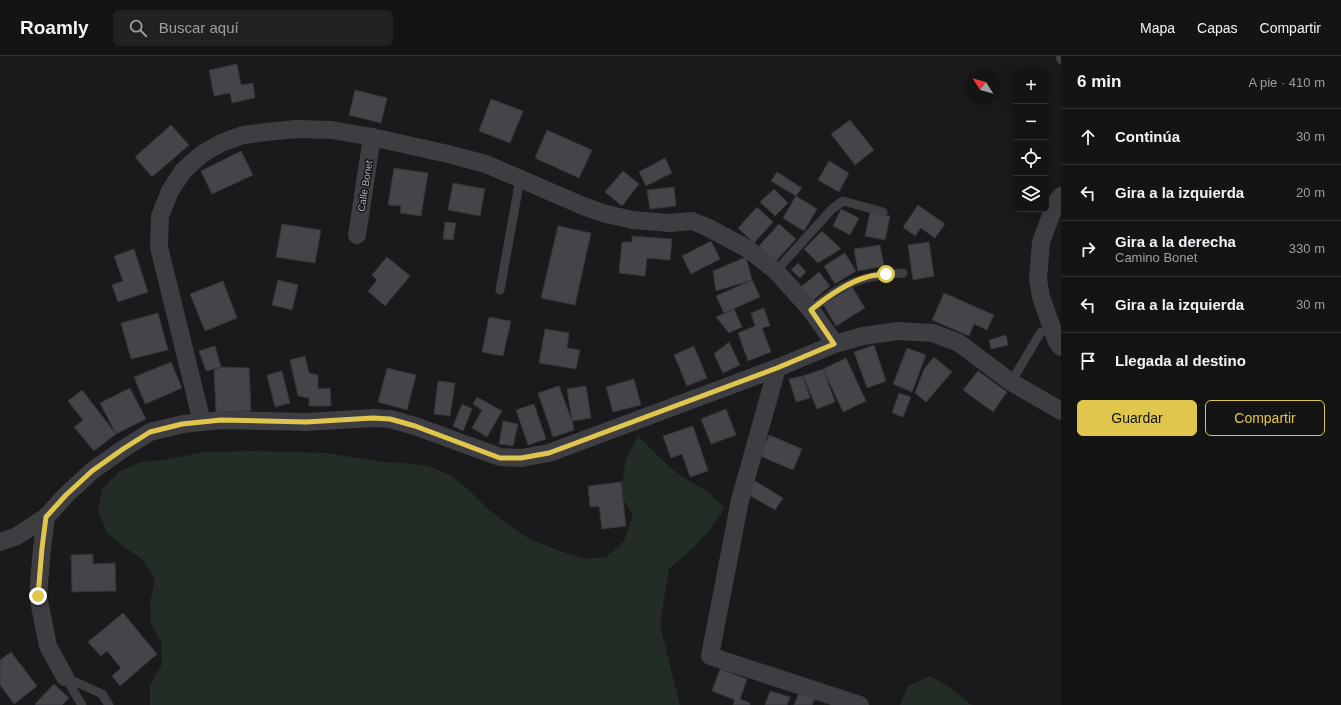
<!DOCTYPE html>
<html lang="es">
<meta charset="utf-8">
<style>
body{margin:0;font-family:Arial,sans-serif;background:#212122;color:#f1f3f6}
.controls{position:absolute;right:12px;top:12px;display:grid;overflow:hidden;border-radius:6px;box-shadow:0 4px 16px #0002}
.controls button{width:36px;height:36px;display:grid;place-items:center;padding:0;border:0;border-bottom:1px solid #333334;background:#141415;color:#f1f3f6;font:20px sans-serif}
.compass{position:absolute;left:965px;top:12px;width:36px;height:36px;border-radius:50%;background:#141415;box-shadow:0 4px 16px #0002;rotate:306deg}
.stop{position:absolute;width:12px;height:12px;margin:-9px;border:3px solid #e1c64d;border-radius:50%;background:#fff}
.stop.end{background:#e1c64d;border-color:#fff;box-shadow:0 1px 4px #0008}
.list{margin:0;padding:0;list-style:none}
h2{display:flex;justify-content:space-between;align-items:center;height:52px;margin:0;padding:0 16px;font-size:17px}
h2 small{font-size:13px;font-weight:400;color:#9d9ea0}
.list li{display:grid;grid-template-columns:26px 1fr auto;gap:12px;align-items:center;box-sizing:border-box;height:56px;padding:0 16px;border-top:1px solid #333334}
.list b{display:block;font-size:15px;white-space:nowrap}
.list p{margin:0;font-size:13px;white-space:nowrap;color:#9d9ea0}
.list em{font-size:13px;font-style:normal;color:#9d9ea0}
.actions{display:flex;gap:8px;padding:12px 16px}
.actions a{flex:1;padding:9px 0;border:1px solid #e1c64d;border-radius:6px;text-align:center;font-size:14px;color:#e1c64d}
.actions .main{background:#e1c64d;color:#111}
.icon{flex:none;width:22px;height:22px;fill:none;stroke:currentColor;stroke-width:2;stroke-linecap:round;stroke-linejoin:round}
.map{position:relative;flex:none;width:1061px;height:649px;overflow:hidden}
header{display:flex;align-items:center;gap:24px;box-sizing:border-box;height:56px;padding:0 20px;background:#141415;border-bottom:1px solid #333334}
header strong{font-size:19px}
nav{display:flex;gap:22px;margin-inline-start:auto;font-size:14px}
.search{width:280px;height:36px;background:#212122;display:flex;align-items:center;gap:10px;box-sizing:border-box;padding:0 14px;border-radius:6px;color:#9d9ea0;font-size:15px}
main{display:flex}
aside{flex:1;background:#141415}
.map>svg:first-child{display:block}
.green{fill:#242c26}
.building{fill:#454549;stroke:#353438}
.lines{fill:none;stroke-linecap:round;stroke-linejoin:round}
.service{stroke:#3d3d42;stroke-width:9}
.minor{stroke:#3d3d42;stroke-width:18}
.route{stroke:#e1c64d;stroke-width:5}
.labels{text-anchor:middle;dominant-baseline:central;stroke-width:3;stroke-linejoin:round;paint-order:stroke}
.street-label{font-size:10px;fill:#aeb0ba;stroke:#151517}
</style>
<header>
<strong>Roamly</strong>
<div class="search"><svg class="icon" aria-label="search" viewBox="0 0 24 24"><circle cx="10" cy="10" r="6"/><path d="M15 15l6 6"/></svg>Buscar aquí</div>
<nav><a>Mapa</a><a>Capas</a><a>Compartir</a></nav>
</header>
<main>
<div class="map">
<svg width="1061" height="649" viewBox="0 0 1061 649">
<rect width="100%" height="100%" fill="#1a1a1c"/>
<!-- green -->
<g class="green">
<polygon points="638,380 663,405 681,420 708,436 725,452 709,475 693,492 669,513 660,568 680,649 150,649 150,629 162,608 161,586 151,567 150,545 155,523 142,503 124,491 107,477 98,454 103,432 119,416 140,406 163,404 206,396 253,395 326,397 382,406 405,407 429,410 450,419 469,434 487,452 506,467 528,482 557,494 585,503 606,501 624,485 633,459 620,439 626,404"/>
<polygon points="930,620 949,631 972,649 900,649 908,630"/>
</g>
<!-- building -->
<g class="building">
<polygon points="237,8 241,29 253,27 255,42 232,47 230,37 214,40 209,14"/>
<polygon points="355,34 387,42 381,67 349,59"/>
<polygon points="491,43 523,55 510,87 479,75"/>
<polygon points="850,64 874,94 855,109 831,78"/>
<polygon points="171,69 189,89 152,121 135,101"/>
<polygon points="547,74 592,94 579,122 535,102"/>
<polygon points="241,95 253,119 212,138 201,115"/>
<polygon points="665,102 672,117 646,130 639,116"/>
<polygon points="829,105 849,117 839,136 818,124"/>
<polygon points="394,112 428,117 421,160 400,157 401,150 388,149"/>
<polygon points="623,115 639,128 622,150 605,136"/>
<polygon points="777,116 802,132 796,140 771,125"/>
<polygon points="453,127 485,133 480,160 448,154"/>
<polygon points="674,131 676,150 650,153 647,134"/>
<polygon points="774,133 788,147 775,160 760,146"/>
<polygon points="796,140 817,153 804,175 783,162"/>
<polygon points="918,149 945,168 935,182 921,172 915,180 903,171"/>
<polygon points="757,151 773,166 754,187 738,172"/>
<polygon points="841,153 859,162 850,179 833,170"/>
<polygon points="870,156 890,160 885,184 865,180"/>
<polygon points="445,166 456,167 453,184 443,183"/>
<polygon points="282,168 321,174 315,207 276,201"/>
<polygon points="779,168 796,183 776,205 759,190"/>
<polygon points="558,170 591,177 575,249 541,242"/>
<polygon points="822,175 841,193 818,207 804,193"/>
<polygon points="632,180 672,183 670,204 647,202 645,220 619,217 622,186 632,186"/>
<polygon points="711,185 720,203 691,218 682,200"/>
<polygon points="929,186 934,220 913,224 908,189"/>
<polygon points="880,189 884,210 858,215 854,193"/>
<polygon points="134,193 148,236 118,246 112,229 123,225 114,200"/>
<polygon points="845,197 856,215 835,228 824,210"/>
<polygon points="387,201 410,220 385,250 368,235 377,224 372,219"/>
<polygon points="746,201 752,224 716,235 713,215"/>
<polygon points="798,207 806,216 800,222 791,214"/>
<polygon points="819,216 830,230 812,245 801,231"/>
<polygon points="278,224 298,229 292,254 272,249"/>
<polygon points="752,224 760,241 724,257 716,240"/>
<polygon points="223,225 237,262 205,275 190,238"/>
<polygon points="852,231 865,252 836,270 823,248"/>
<polygon points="944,237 994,259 987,274 974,268 969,280 932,264"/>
<polygon points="764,252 770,270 762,272 771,296 748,305 738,277 755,270 751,257"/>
<polygon points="734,253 742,271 729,277 716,261"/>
<polygon points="158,257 168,294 131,303 121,267"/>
<polygon points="489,261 511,265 503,300 482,296"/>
<polygon points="545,273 569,277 567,292 580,294 576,313 539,307"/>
<polygon points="1006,279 1008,289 991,293 989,284"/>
<polygon points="729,286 740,309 723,317 714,298"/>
<polygon points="874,289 886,325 867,332 854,296"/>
<polygon points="215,290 221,311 206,315 199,295"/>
<polygon points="694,290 707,322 687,330 674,299"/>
<polygon points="907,292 926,299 912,336 893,328"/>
<polygon points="305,300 309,317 318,319 318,333 330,332 331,350 309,350 309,342 298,340 290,304"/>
<polygon points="934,301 952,316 926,346 915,337 924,313"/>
<polygon points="846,302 866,345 843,356 823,313"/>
<polygon points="171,306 182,332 145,348 134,321"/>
<polygon points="221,311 249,312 251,355 216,356 214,314"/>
<polygon points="387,312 416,319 407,354 378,346"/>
<polygon points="823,313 835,346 817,353 803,320"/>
<polygon points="282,315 290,347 275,351 267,319"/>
<polygon points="978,315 1007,336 993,356 963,334"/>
<polygon points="803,320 810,342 796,346 789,323"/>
<polygon points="634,323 641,349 613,356 606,331"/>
<polygon points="438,325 455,327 450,360 434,358"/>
<polygon points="559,330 572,365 574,374 553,381 538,337"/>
<polygon points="586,330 591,362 572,365 567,333"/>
<polygon points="130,332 146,363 116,378 100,347"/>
<polygon points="82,334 116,378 94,395 74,371 83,364 68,345"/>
<polygon points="899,337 911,341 903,361 892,357"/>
<polygon points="477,341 502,355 487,381 472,372 482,354 473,348"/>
<polygon points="462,348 472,353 463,375 453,370"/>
<polygon points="534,348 546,383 528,389 516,354"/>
<polygon points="726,353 736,379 711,388 701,363"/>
<polygon points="503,365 518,368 513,390 499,388"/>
<polygon points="693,370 708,415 690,421 682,398 671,402 663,380"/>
<polygon points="769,379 802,393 793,414 760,400"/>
<polygon points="755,425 783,442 775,454 747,438"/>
<polygon points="621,426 626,470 602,473 599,450 590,451 588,430"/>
<polygon points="93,498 93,508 115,507 116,535 72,536 71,499"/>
<polygon points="123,557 157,598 120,630 112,620 121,612 107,595 101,600 88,586"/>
<polygon points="11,596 37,630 14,648 0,629 0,604"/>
<polygon points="720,613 747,623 740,643 750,647 750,649 733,649 735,644 712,635"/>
<polygon points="54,628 69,642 62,649 36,649 35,648"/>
<polygon points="770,635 790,641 787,649 765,649"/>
<polygon points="799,636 815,642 812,649 794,649"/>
</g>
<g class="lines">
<!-- service -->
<g class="service">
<polyline points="1060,0 1061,4"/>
<polyline points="776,215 832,153 843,145 883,156"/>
<polyline points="500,234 520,123"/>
<path d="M811 254C841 227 864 219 903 217"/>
<polyline points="1011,326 1041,276"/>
<polyline points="65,621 102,638 109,649"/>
<polyline points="65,621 82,649"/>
</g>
<!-- minor -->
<g class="minor">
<polyline points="1061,140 1056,146 1041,186 1038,223 1041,241 1057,286 1061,291"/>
<polyline points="357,179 372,81"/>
<polyline points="777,312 740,444 710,600 860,649"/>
<polyline points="202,366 159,191 160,160 170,135 183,115 202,98 221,87 243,79 266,76 296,73 332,74 372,81 448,98 486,108 583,150 606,158 633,164 670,167 692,165 707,171 748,193 776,215 811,254 835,288"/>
<polyline points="46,461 42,492 38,540 48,590 65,621"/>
<polyline points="0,486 17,480 46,461 66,439 92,415 123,393 150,376 183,368 221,364 306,366 373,362 390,363 415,370 500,401 521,402 549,397 777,312 835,288 863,280 898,275 933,277 959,287 1011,326 1061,355"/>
</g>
</g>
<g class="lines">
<!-- route -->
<path class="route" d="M38 540 42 492 46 461 66 439 92 415 123 393 150 376 182 368 221 364 306 366 373 362 390 363 415 370 500 402H521L549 397 777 312 834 288 811 254C828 240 846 227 867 221 873 219 880 219 886 218"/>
</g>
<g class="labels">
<!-- street labels -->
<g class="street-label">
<text transform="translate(365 130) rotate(-81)">Calle Bonet</text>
</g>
</g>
</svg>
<div class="controls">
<button>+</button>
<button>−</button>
<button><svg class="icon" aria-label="locate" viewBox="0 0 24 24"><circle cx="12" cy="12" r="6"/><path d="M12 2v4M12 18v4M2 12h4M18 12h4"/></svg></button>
<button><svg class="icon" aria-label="layers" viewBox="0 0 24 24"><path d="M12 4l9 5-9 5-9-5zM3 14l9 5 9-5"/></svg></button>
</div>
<svg class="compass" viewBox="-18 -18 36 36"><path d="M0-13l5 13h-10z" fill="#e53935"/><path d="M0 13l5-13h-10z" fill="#9d9ea0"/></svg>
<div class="stop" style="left:886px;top:218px"></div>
<div class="stop end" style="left:38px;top:540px"></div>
</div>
<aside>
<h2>6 min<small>A pie · 410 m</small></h2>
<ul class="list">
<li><svg class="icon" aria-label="ahead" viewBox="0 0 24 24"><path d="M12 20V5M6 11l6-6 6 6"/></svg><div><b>Continúa</b></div><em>30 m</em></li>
<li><svg class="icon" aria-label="left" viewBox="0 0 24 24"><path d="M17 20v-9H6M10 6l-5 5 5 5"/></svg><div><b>Gira a la izquierda</b></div><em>20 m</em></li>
<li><svg class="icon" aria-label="right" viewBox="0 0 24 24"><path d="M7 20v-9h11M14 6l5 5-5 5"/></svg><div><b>Gira a la derecha</b><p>Camino Bonet</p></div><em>330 m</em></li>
<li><svg class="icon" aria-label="left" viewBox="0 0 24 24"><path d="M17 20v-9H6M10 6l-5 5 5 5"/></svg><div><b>Gira a la izquierda</b></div><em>30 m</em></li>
<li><svg class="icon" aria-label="arrive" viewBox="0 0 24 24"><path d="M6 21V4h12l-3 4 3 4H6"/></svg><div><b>Llegada al destino</b></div></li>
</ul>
<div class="actions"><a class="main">Guardar</a><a>Compartir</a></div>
</aside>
</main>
